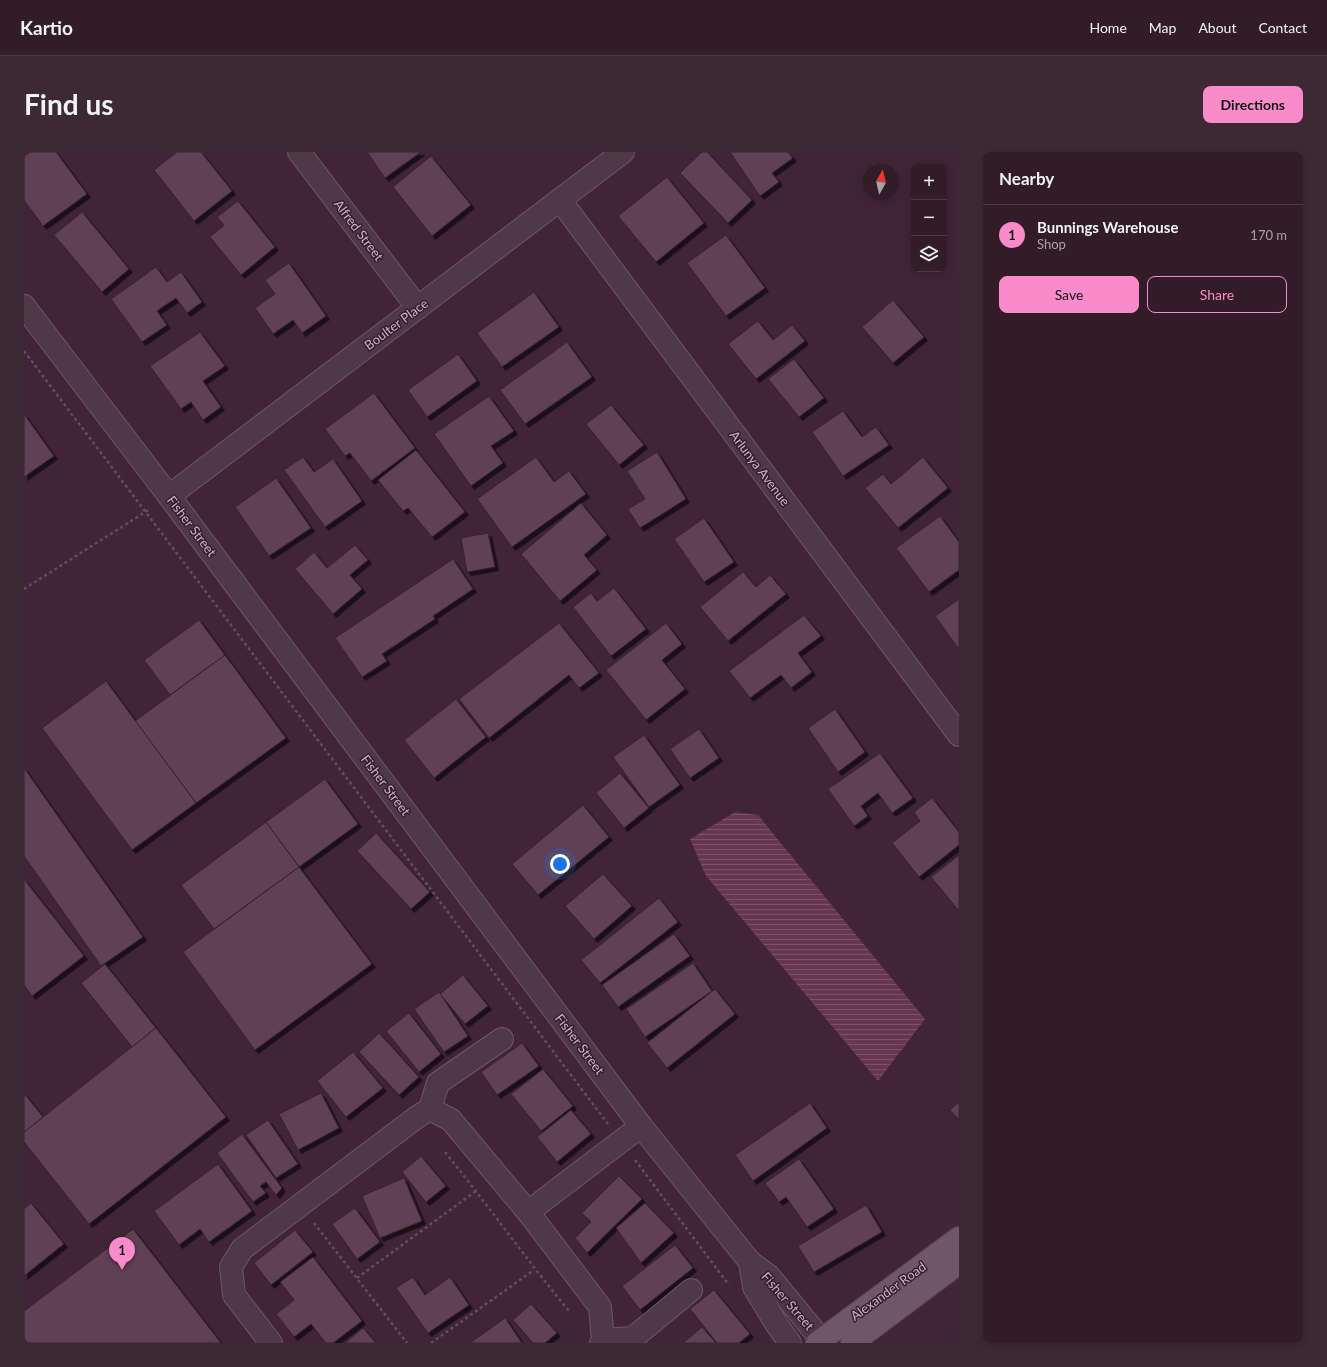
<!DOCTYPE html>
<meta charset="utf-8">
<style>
body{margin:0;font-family:Lato,sans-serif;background:#3d2934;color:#f1f3f6}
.controls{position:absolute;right:12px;top:12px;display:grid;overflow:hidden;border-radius:8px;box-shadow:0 2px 10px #0003}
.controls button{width:36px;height:36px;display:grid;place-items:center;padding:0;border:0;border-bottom:1px solid #4c3a45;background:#311c28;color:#f1f3f6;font:20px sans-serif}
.compass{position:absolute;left:839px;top:12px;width:36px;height:36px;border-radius:50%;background:#311c28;box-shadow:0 2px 10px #0003;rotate:8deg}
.you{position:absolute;left:536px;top:712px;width:14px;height:14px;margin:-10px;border:3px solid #fff;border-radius:50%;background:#1a73e8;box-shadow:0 0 0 6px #1a73e833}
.badge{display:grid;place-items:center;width:26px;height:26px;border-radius:50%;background:#fa8bcb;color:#111;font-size:13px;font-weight:700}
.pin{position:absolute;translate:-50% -33px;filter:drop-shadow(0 1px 2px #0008)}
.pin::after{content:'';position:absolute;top:21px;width:14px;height:12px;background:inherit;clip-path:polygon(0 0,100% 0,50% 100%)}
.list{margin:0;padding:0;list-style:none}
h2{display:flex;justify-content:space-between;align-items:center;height:52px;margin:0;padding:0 16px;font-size:17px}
h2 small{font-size:13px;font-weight:400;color:#a8a1a8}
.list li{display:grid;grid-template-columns:26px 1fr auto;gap:12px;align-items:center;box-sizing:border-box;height:60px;padding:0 16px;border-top:1px solid #4c3a45}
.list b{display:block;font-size:15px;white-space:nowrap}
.list p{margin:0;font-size:13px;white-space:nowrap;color:#a8a1a8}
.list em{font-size:13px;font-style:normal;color:#a8a1a8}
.actions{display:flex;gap:8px;padding:12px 16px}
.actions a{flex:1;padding:9px 0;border:1px solid #fa8bcb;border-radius:8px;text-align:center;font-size:14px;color:#fa8bcb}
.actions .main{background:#fa8bcb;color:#111}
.icon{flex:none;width:22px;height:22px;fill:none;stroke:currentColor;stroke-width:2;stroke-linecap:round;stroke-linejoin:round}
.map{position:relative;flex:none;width:935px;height:1191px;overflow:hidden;border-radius:8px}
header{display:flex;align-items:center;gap:24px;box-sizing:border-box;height:56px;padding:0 20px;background:#311c28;border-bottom:1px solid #4c3a45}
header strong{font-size:19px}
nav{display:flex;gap:22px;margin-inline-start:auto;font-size:14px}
.intro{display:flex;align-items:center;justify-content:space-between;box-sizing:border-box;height:96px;padding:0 24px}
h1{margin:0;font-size:28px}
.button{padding:10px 18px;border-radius:8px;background:#fa8bcb;color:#111;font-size:14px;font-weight:700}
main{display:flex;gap:24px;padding:0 24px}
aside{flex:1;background:#311c28;border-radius:8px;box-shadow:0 2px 10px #0003}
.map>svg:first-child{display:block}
.water{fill:url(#water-rules)}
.building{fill:#614154;stroke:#38202e;filter:url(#shadow)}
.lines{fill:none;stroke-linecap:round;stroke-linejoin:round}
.minor-casing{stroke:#6e5765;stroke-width:24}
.major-casing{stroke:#594250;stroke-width:24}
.path{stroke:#634c64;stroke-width:2.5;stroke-dasharray:3 3;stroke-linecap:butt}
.minor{stroke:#503947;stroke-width:22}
.major{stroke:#705766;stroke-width:22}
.labels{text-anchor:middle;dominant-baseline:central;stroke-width:3;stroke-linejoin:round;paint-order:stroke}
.street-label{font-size:13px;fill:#cbb5c2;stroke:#361e2c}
</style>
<header>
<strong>Kartio</strong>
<nav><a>Home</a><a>Map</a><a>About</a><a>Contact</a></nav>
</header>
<div class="intro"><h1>Find us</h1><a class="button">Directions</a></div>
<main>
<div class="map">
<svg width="935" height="1191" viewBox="0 0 935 1191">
<defs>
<pattern id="water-rules" width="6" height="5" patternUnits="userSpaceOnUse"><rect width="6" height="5" fill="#663653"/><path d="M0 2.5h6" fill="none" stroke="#7b516a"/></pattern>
<filter id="shadow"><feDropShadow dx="3.5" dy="3.5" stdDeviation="0" flood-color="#0009"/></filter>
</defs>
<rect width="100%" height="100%" fill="#412536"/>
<!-- water -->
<polygon class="water" points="711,660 734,663 901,867 854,929 682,724 666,687"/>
<!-- building -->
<g class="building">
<polygon points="6,0 32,0 63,42 19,74 0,48 0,4"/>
<polygon points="153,0 177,0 208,39 170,69 130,18"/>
<polygon points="343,0 397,0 361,26"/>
<polygon points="678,0 683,0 728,48 704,71 656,21"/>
<polygon points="706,0 764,0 769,6 748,21 755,30 736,44"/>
<polygon points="407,4 447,53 408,84 369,35"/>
<polygon points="643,25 680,71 632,110 594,64"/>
<polygon points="214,49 251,95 217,123 186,85 200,73 193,65"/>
<polygon points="58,60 105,117 78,140 30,83"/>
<polygon points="702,83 741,136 702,164 663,111"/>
<polygon points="265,111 302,164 278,181 269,168 249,182 231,156 251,142 241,128"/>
<polygon points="132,115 143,130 157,120 178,150 163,161 152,146 133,159 143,173 118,190 87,147"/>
<polygon points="510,140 535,175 478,215 453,181"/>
<polygon points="869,148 900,185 869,211 838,175"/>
<polygon points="734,169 749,188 768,173 781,189 732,227 704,192"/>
<polygon points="176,180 201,214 179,229 197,255 179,268 167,250 157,257 126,214"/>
<polygon points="543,190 568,225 501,272 476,238"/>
<polygon points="434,202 453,229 403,265 384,238"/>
<polygon points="770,207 800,246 775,265 744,227"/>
<polygon points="350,241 391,296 347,329 326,301 321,304 301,277"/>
<polygon points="465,244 490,279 467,294 479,311 447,334 410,282"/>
<polygon points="587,253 620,293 595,313 562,272"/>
<polygon points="819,259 838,285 852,275 865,293 819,324 788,280"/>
<polygon points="0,262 30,304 0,325"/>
<polygon points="392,298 441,360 408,385 384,356 379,359 354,328"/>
<polygon points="633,300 662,347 616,376 604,357 621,347 603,319"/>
<polygon points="279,305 290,320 309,307 338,349 301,375 260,318"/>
<polygon points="512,305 530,330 545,319 562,342 488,395 453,347"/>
<polygon points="899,305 924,336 874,376 841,336 859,322 867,332"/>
<polygon points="252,326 287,376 245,404 211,355"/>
<polygon points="557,351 583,383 560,403 573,418 536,449 497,402"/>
<polygon points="916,364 935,390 935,418 905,440 872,396"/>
<polygon points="680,366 710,410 680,430 650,387"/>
<polygon points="464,381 471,415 443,420 437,386"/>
<polygon points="331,393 344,408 326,423 338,437 309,462 271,417 290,400 303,416"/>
<polygon points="429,407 449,437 409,464 411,467 358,502 363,509 338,525 311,486"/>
<polygon points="719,420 732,435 746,423 762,442 704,489 676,455"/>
<polygon points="590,436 622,477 587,504 549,455 567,441 573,449"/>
<polygon points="935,447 935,495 934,496 911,464"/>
<polygon points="780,463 797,484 774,501 788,520 767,536 757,523 726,546 705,519"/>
<polygon points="175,468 201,503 146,543 120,508"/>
<polygon points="535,471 575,521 555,536 545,523 465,586 435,547"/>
<polygon points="642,471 658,492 638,508 661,537 622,568 582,518"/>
<polygon points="201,503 262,586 172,651 111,569"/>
<polygon points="82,529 172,651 108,698 18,576"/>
<polygon points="432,547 462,585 410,626 380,588"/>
<polygon points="811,557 841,600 814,620 784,576"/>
<polygon points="675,577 695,606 666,626 646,597"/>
<polygon points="620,583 656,633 625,655 589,605"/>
<polygon points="856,601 889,646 868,661 854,641 837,654 844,664 830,674 804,637"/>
<polygon points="0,616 119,785 77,814 0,704"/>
<polygon points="596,621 625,656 600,676 572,641"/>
<polygon points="301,627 334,672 275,715 242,670"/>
<polygon points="908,646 935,680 935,693 895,725 868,691 896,669 890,660"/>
<polygon points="559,653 585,685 514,743 488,712"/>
<polygon points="242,670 275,715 190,777 157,733"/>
<polygon points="352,681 406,740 387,757 333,699"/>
<polygon points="935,703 935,759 907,725"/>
<polygon points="275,715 348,812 231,898 159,800"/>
<polygon points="579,722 608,754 570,787 541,754"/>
<polygon points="0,727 60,804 8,844 0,833"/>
<polygon points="635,746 654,770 576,831 557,808"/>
<polygon points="650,782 666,804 594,855 578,833"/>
<polygon points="669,811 688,839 621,885 602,857"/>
<polygon points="81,812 132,876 108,895 57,831"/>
<polygon points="439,823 464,854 441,872 416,842"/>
<polygon points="691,837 711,862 643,916 623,891"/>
<polygon points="415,840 444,884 420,900 390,857"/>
<polygon points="385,861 417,902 395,920 362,879"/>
<polygon points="132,876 202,965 65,1072 0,990 0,980"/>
<polygon points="355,881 395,925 375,943 335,900"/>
<polygon points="498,891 515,914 473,943 457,920"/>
<polygon points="329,900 359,936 322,965 293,929"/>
<polygon points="519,917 549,954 517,979 487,942"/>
<polygon points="0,941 19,965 0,980"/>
<polygon points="297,941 315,976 274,998 255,962"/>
<polygon points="935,950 935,968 926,958"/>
<polygon points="786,951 803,976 729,1029 711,1003"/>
<polygon points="547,958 567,982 533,1010 513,985"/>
<polygon points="244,968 274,1012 252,1026 222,983"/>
<polygon points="218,982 258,1036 252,1043 242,1030 236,1034 242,1041 229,1050 193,1001"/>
<polygon points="397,1004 422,1034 402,1050 378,1020"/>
<polygon points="775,1007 810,1057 783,1075 762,1045 755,1050 741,1031"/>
<polygon points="194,1012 228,1059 185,1090 176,1077 155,1093 130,1059"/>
<polygon points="595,1024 618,1047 563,1101 551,1086 567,1070 558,1061"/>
<polygon points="380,1026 398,1069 356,1086 338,1044"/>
<polygon points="7,1051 40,1092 0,1124 0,1057"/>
<polygon points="621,1051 650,1081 617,1111 592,1076"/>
<polygon points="842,1053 858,1080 790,1120 774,1094"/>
<polygon points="331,1056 356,1090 333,1107 308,1072"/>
<polygon points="109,1077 197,1191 0,1191 0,1159"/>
<polygon points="271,1078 289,1100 247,1133 230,1111"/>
<polygon points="651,1093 669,1116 616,1158 598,1134"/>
<polygon points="289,1105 338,1169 309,1191 302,1191 287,1172 270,1185 252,1162 270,1148 256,1130"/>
<polygon points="389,1125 401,1143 426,1125 445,1153 404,1181 372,1136"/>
<polygon points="690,1138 726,1182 715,1191 693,1191 666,1157"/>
<polygon points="507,1152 533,1181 521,1191 509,1191 489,1168"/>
<polygon points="481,1166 498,1191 446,1191"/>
<polygon points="678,1175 692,1191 659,1191"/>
<polygon points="339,1176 352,1191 321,1191"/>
</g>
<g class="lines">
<defs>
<g id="minor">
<polyline points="275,0 394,156"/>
<polyline points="536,48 935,583"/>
<polyline points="0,154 145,344 617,974 726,1110 745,1124 800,1191"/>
<polyline points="145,344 599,0"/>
<polyline points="406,957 414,931 478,887"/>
<polyline points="504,1060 617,974"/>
<polyline points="726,1110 730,1135 753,1173 766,1191"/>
<polyline points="579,1188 609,1186 667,1138"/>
<polyline points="247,1191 210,1143 207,1115 218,1097 393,965 406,957 427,968 504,1060 576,1155 579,1188 577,1191"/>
</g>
<g id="major">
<polyline points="793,1191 935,1086"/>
<polyline points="828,1191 935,1111"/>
</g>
</defs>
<!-- minor casing -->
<use href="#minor" class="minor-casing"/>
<!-- major casing -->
<use href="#major" class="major-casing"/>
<!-- path -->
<g class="path">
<polyline points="0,199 584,972"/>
<polyline points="0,437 126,357"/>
<path d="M421 1000C463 1052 502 1107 545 1159"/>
<polyline points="611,1008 705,1133"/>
<polyline points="290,1071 383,1191"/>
<polyline points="333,1126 452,1039"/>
<polyline points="407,1191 510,1118"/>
</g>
<!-- minor -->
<use href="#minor" class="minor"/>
<!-- major -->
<use href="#major" class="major"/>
</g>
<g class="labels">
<!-- street labels -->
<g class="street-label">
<text transform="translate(335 78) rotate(53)">Alfred Street</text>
<text transform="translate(372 172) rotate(-37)">Boulter Place</text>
<text transform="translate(736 316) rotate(53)">Arlunya Avenue</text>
<text transform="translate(168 374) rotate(53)">Fisher Street</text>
<text transform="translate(362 633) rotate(53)">Fisher Street</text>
<text transform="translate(556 892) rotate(53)">Fisher Street</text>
<text transform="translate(864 1139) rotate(-36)">Alexander Road</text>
<text transform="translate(764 1149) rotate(49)">Fisher Street</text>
</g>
</g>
</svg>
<div class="controls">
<button>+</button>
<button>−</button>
<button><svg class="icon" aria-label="layers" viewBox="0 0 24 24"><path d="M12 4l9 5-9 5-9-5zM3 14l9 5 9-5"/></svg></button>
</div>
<svg class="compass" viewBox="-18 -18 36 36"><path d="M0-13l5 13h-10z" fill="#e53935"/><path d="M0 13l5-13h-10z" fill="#a8a1a8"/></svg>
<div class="you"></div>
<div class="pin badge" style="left:98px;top:1118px">1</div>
</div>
<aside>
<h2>Nearby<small></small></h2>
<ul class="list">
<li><span class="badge">1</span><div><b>Bunnings Warehouse</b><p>Shop</p></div><em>170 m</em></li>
</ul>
<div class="actions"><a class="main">Save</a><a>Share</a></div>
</aside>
</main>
